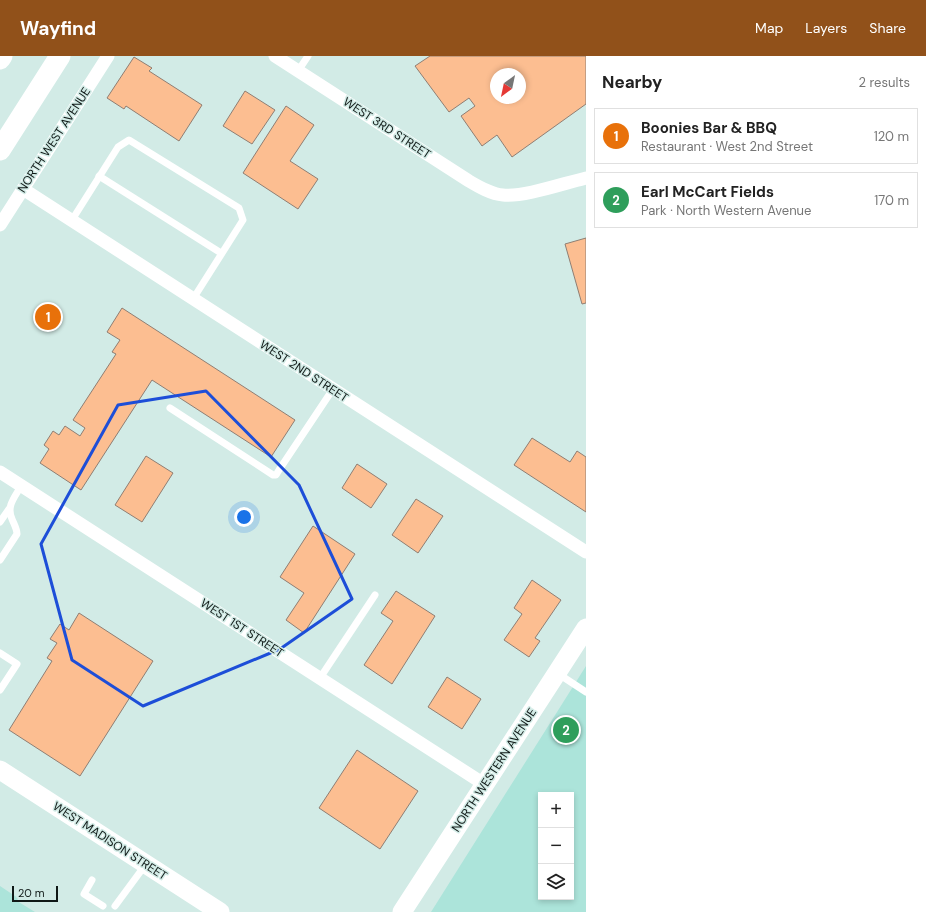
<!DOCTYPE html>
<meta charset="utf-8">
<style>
body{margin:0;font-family:"DM Sans",sans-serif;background:#f2f2f2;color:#222}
.controls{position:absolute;right:12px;bottom:12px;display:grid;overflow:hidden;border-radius:0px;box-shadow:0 2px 6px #0003}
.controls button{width:36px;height:36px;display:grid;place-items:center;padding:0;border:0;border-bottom:1px solid #e0e0e0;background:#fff;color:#222;font:20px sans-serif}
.compass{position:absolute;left:490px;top:12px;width:36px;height:36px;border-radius:50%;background:#fff;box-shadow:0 2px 6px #0003;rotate:213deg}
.scale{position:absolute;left:12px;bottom:10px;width:46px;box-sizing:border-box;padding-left:4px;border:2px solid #0f1816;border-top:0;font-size:11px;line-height:14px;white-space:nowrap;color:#0f1816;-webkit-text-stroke:3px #d2ebe6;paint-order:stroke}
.you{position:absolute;left:244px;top:461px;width:14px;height:14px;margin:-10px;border:3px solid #fff;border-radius:50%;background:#1a73e8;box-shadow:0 0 0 6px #1a73e833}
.badge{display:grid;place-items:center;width:26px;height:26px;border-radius:50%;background:#91511a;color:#fff;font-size:13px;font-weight:700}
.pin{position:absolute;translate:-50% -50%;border:2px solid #fff;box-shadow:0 1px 4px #0006}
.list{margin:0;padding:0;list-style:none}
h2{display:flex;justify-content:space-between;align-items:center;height:52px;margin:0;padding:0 16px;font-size:17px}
h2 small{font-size:13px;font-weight:400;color:#767676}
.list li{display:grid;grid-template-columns:26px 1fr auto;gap:12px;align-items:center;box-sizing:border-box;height:56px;margin:0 8px 8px;padding:0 8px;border:1px solid #e0e0e0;border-radius:0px}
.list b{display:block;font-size:15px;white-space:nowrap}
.list p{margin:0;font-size:13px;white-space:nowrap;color:#767676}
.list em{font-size:13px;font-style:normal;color:#767676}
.icon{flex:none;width:22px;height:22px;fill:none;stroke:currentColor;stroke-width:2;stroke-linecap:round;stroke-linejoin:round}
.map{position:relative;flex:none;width:586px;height:856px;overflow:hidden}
header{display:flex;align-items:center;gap:24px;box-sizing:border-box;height:56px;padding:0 20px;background:#91511a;color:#fff}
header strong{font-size:19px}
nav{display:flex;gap:22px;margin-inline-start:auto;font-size:14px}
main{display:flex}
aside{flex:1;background:#fff}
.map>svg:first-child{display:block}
.green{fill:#ace4da;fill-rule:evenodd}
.building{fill:#fcbe91;stroke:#8f7e73;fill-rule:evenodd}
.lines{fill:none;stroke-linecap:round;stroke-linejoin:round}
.lane{stroke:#fff;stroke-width:7}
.street{stroke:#fff;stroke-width:13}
.secondary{stroke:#fff;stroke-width:19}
.primary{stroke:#fff;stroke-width:21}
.marked{fill:none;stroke:#1d4ed8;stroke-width:3;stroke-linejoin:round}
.labels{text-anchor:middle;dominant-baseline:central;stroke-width:3;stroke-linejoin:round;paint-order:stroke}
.street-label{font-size:12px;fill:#0f1816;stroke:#d2ebe6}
</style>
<header>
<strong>Wayfind</strong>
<nav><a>Map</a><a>Layers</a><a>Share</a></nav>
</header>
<main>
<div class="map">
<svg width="586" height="856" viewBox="0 0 586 856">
<rect width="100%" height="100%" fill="#d2ebe6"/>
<!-- green -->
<g class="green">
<path d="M586 610V856H431ZM541 739H571V841H541Z"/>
<polygon points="0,830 18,842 17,845 35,856 0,856"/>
</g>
<!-- building -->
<g class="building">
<path d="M430 0H586V48L512 101 497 79 482 90 461 60 475 50 469 42 449 56 415 10ZM496 18H520V42H496Z"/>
<polygon points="134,1 152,12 149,15 202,49 179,85 126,50 124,53 107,42"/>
<polygon points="245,35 275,54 252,88 223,70"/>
<polygon points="286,50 314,69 290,105 318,123 298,153 243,117"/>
<polygon points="586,182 586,247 582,248 565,188"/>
<polygon points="122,252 295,364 271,401 152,324 81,434 40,407 49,393 44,389 53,375 59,379 65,370 80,380 85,372 73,364 116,298 112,296 120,284 107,276"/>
<polygon points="532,382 570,406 577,395 586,401 586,456 514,409"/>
<polygon points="146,400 173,417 142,466 115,449"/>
<polygon points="357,408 387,428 371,452 342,432"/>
<polygon points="416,443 443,460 418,497 392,479"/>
<polygon points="313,470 355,498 304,577 286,564 304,537 280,521"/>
<polygon points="532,524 561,544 535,582 540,585 529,601 504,584 522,558 514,552"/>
<polygon points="396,535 435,560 392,628 364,609 393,565 381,557"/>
<polygon points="79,557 153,605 80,720 9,674 52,605 47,602 57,587 50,583 60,568 69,574"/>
<polygon points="447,621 481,643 462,673 428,651"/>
<polygon points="357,694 418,735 380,793 319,752"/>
</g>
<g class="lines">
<!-- lane -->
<g class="lane">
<polyline points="298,15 308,0"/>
<polyline points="99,120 221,197"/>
<polyline points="72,164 118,91 129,84 239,152 243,164 193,243"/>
<polyline points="170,352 273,419 276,419 279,414 333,333"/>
<polyline points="0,466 9,453"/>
<path d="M0 504 17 478C17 473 14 468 12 463 6 450 15 441 21 430"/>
<polyline points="0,597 17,608 0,634"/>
<polyline points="557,617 586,636"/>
<polyline points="320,622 375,539"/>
<polyline points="92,824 84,838 103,850"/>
<polyline points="115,850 146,808"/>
</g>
<!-- street -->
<g class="street">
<path d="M275 0 469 125C479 131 491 138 503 139 525 141 564 127 586 122"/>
<polyline points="23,133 586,496"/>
<polyline points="0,169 108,0"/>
<polyline points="0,416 484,728"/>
</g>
<!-- secondary -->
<g class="secondary">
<polyline points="0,714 220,856"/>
<polyline points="402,856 586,572"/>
</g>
<!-- primary -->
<g class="primary">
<polyline points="0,3 2,0"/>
<polyline points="0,94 60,0"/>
</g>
</g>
<!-- marked area -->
<path class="marked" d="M206 335 299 429 352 543 280 593 143 650 72 604 41 488 118 349Z"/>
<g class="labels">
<!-- street labels -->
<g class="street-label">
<text transform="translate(387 72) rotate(33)">WEST 3RD STREET</text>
<text transform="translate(54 84) rotate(-57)">NORTH WEST AVENUE</text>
<text transform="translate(304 315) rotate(33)">WEST 2ND STREET</text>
<text transform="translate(242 572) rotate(33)">WEST 1ST STREET</text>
<text transform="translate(494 714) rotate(-57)">NORTH WESTERN AVENUE</text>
<text transform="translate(110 785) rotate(33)">WEST MADISON STREET</text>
</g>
</g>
</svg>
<div class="controls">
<button>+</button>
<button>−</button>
<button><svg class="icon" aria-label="layers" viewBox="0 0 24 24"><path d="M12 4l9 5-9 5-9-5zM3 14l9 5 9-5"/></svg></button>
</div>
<svg class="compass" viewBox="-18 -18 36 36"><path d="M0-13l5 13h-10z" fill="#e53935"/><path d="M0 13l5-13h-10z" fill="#767676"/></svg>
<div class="scale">20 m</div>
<div class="you"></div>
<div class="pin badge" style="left:48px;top:261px;background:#e8710a">1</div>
<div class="pin badge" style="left:566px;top:674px;background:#2e9e5b">2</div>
</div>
<aside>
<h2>Nearby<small>2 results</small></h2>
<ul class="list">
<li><span class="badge" style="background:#e8710a">1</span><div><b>Boonies Bar &amp; BBQ</b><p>Restaurant · West 2nd Street</p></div><em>120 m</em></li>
<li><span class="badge" style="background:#2e9e5b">2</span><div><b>Earl McCart Fields</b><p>Park · North Western Avenue</p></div><em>170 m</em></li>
</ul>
</aside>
</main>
